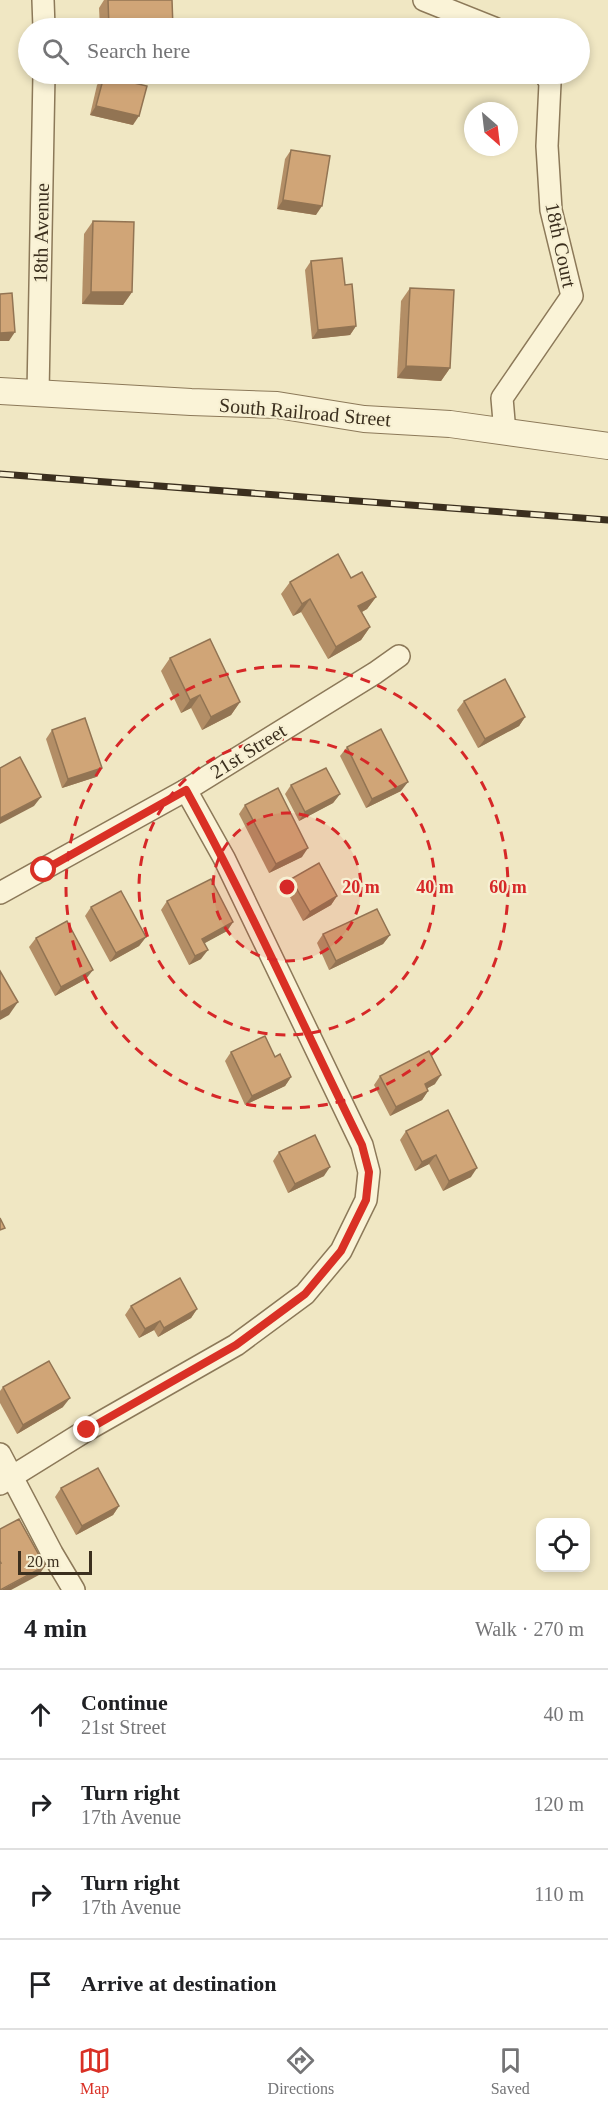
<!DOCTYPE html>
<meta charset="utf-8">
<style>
body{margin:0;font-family:Georgia,serif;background:#f2f2f2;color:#202124}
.controls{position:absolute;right:18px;bottom:18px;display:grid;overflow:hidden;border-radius:12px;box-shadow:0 3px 9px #0003}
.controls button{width:54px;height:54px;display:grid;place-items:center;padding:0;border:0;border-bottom:2px solid #e0e0e0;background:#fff;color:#202124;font:30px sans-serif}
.compass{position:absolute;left:464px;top:102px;width:54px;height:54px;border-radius:50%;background:#fff;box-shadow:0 3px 9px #0003;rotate:152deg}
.scale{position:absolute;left:18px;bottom:15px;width:74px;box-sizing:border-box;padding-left:6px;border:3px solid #3b2f1e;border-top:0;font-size:16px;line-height:21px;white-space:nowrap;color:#3b2f1e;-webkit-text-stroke:4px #f7f0d3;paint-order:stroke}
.stop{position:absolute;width:18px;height:18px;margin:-14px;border:4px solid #d93025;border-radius:50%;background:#fff}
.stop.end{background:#d93025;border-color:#fff;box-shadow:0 2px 6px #0008}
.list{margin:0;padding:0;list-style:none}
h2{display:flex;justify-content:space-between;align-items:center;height:78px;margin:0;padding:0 24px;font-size:26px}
h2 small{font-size:20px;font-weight:400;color:#757577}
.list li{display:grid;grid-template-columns:39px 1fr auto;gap:18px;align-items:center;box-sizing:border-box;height:90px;padding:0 24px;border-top:2px solid #e0e0e0}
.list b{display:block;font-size:22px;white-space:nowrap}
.list p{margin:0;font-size:20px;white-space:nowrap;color:#757577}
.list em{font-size:20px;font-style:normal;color:#757577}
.icon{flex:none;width:33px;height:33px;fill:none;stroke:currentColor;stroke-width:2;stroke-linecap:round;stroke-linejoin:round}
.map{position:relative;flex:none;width:608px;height:1590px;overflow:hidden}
.search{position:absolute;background:#fff;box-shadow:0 3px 9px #0003;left:18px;right:18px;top:18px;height:66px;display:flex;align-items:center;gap:15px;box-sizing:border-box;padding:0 21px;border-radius:33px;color:#757577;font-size:22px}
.sheet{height:438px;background:#fff}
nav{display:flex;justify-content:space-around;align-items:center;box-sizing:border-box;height:84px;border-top:2px solid #e0e0e0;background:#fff;font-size:16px;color:#757577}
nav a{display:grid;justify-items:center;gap:3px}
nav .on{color:#d93025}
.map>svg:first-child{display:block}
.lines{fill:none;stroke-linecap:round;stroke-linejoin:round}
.minor-casing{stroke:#8c7959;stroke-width:24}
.tertiary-casing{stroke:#8c7959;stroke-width:28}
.minor{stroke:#faf3d7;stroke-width:21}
.tertiary{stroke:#faf3d7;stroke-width:26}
.rail-casing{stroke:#3b2f1e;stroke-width:7}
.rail{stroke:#f7f0d3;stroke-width:4.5;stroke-dasharray:14;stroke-linecap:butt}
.wall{fill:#b38e66}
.shaded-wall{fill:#927453}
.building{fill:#d0a577;stroke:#927453;stroke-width:1.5}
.route{stroke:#d93025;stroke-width:8}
.ring{fill:none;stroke:#d62828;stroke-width:3;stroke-dasharray:10 8}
.labels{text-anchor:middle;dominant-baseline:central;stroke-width:4.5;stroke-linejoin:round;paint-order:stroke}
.street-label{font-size:20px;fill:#3b2f1e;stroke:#f7f0d3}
.centre{fill:#d62828;stroke:#f7f0d3;stroke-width:3}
.ring-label{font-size:18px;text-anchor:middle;font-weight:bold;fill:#d62828;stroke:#f7f0d3;stroke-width:4.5;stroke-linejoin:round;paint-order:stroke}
</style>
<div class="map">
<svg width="608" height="1590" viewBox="0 0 608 1590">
<rect width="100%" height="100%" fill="#f0e7c3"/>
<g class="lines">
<defs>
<g id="minor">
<polyline points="43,0 44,28"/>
<polyline points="424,0 494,28"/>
<polyline points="38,393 44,74"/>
<polyline points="505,433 502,398 572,296 551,210 547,146 550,83 545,74"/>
<polyline points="0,893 186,790 375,673 399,656"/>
<polyline points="0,1454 52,1553 74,1590"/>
<polyline points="0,1484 87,1430 236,1345 305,1294 341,1251 366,1200 369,1172 362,1145 224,858 186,790"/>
</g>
<polyline id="tertiary" points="0,391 191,402 277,405 364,419 450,424 608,446"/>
</defs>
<!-- minor casing -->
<use href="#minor" class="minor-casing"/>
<!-- tertiary casing -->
<use href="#tertiary" class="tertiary-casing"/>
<!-- minor -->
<use href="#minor" class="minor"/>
<!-- tertiary -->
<use href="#tertiary" class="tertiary"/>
<defs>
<polyline id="rail" points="0,474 608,520"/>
</defs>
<!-- rail casing -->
<use href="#rail" class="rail-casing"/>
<!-- rail -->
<use href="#rail" class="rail"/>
</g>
<!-- wall -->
<g class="wall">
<polygon points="104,0 172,0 173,28 100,28 99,8"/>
<polygon points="104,76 133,125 90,115 97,85"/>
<polygon points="291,150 316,215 277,209 285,159"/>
<polygon points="93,221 132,292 123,305 82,304 84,234"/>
<polygon points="311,261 345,285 356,326 350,335 312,339 305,270"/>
<polygon points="410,288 450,368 441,381 397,378 401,301"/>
<polygon points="351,578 376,597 367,609 362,612 370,627 361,640 328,659 301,612 293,616 281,594 290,582"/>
<polygon points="170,658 240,702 231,715 202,730 191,708 181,713 161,671"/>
<polygon points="464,701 525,717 519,726 478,748 457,710"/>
<polygon points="52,730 96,777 62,788 46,739"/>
<polygon points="347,747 401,791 366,808 340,756"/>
<polygon points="291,785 340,794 333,803 299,821 285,794"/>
<polygon points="245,805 302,857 269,873 239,814"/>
<polygon points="291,879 337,896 331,905 303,921 285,888"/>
<polygon points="167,901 233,922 227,931 204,943 201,959 189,965 161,910"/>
<polygon points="91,907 146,937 139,946 110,962 85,916"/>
<polygon points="323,934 390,935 383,944 329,970 317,943"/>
<polygon points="36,938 86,979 55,996 29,947"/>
<polygon points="231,1052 275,1057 291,1077 285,1086 245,1105 225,1061"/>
<polygon points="380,1076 435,1084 427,1088 428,1091 422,1100 390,1116 374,1085"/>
<polygon points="406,1131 471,1177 443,1191 429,1164 415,1171 400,1140"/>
<polygon points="279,1152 324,1176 288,1193 273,1161"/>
<polygon points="131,1306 197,1309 191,1318 158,1337 154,1330 139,1338 125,1315"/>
<polygon points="3,1387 63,1407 17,1434 0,1403 0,1391"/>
<polygon points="61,1488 119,1506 113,1515 76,1535 55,1497"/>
</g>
<!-- shaded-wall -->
<g class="shaded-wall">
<polygon points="96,106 139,116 133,125 90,115"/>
<polygon points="283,200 322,206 316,215 277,209"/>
<polygon points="91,292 132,292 123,305 82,304"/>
<polygon points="356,326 350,335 312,339 318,330"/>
<polygon points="15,332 9,341 0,341 0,333"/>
<polygon points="406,366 450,368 441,381 397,378"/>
<polygon points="376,597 367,609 349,619 358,606"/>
<polygon points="310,599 301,612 293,616 302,604"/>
<polygon points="370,627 361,640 328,659 336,647"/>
<polygon points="200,695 191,708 181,713 190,700"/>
<polygon points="240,702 231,715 202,730 211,717"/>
<polygon points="525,717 519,726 478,748 485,739"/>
<polygon points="102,768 96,777 62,788 68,779"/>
<polygon points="408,782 401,791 366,808 372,799"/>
<polygon points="340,794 333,803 299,821 305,812"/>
<polygon points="41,797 34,806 0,824 0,818"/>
<polygon points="308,848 302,857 269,873 276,864"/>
<polygon points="337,896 331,905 303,921 310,912"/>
<polygon points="233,922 227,931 196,948 202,939"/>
<polygon points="390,935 383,944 329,970 336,961"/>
<polygon points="146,937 139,946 110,962 116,953"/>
<polygon points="208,950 201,959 189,965 195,956"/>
<polygon points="93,970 86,979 55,996 61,987"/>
<polygon points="18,1002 9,1015 0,1020 0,1012"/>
<polygon points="441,1075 435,1084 419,1093 425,1084"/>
<polygon points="291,1077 285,1086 245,1105 252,1096"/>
<polygon points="428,1091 422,1100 390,1116 396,1107"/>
<polygon points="436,1155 429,1164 415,1171 422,1162"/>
<polygon points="330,1167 324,1176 288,1193 295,1184"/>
<polygon points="477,1168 471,1177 443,1191 449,1181"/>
<polygon points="197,1309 191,1318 158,1337 164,1328"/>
<polygon points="160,1321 154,1330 139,1338 145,1329"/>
<polygon points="70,1398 63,1407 17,1434 23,1425"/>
<polygon points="119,1506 113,1515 76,1535 82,1526"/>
<polygon points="45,1566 39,1575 11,1590 1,1590"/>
</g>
<!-- building -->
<g class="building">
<polygon points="108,0 172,0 173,28 109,28"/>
<polygon points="104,76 147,86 139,116 96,106"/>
<polygon points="291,150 330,156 322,206 283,200"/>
<polygon points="93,221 134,222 132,292 91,292"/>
<polygon points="342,258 345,285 352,284 356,326 318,330 311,261"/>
<polygon points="410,288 454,290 450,368 406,366"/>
<polygon points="12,293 15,332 0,333 0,294"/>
<polygon points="338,554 351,578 362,572 376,597 358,606 370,627 336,647 310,599 302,604 290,582"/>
<polygon points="210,639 240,702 211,717 200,695 190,700 170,658"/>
<polygon points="505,679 525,717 485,739 464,701"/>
<polygon points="85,718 102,768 68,779 52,730"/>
<polygon points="381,729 408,782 372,799 347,747"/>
<polygon points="20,757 41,797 0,818 0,768"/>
<polygon points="326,768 340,794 305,812 291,785"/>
<polygon points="278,788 308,848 276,864 245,805"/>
<polygon points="319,863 337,896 310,912 291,879"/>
<polygon points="211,879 233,922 202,939 208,950 195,956 167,901"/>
<polygon points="121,891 146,937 116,953 91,907"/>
<polygon points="377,909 390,935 336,961 323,934"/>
<polygon points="67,921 93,970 61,987 36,938"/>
<polygon points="0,971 18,1002 0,1012"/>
<polygon points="265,1036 275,1057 280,1054 291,1077 252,1096 231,1052"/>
<polygon points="429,1051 441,1075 425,1084 428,1091 396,1107 380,1076"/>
<polygon points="448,1110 477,1168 449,1181 436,1155 422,1162 406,1131"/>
<polygon points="315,1135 330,1167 295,1184 279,1152"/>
<polygon points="0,1218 5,1228 0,1230"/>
<polygon points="180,1278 197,1309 164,1328 160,1321 145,1329 131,1306"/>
<polygon points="49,1361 70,1398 23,1425 3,1387"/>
<polygon points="98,1468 119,1506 82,1526 61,1488"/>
<polygon points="19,1519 45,1566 0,1590 0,1563 1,1563 0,1561 0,1529"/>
</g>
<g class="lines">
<!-- route -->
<path class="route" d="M44 870 186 790C250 906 303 1026 362 1145L369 1172 366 1200 341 1251 305 1294 236 1345 87 1430"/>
</g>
<!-- distance rings -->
<circle cx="287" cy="887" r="74" fill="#d62828" fill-opacity=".12"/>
<g class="ring">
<circle cx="287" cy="887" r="74"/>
<circle cx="287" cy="887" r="148"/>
<circle cx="287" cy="887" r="221"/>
</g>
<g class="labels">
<!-- street labels -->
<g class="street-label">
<text transform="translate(41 233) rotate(-89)">18th Avenue</text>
<text transform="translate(561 245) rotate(78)">18th Court</text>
<text transform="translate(305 412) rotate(5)">South Railroad Street</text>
<text transform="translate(248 751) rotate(-32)">21st Street</text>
</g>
</g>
<circle cx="287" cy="887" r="9" class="centre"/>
<g class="ring-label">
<text x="361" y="893">20 m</text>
<text x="435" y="893">40 m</text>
<text x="508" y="893">60 m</text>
</g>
</svg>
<div class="controls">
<button><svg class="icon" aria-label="locate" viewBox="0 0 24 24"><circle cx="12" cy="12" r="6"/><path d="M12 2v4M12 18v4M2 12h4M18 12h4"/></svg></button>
</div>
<svg class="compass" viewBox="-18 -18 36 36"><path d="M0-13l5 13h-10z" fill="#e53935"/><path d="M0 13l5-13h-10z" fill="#757577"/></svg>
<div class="scale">20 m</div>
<div class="stop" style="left:44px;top:870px"></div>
<div class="stop end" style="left:87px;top:1430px"></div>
<div class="search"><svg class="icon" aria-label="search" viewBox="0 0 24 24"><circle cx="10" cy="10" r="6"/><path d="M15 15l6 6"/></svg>Search here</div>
</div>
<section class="sheet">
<h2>4 min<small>Walk · 270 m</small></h2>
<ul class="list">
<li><svg class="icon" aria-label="ahead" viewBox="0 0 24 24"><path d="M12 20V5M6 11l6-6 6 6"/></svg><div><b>Continue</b><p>21st Street</p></div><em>40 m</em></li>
<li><svg class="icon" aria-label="right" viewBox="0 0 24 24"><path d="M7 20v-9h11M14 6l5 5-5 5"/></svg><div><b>Turn right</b><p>17th Avenue</p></div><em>120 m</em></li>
<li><svg class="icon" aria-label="right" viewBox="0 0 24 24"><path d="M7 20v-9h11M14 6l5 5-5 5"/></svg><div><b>Turn right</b><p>17th Avenue</p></div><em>110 m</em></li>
<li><svg class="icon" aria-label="arrive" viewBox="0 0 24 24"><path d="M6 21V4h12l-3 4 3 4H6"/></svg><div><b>Arrive at destination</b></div></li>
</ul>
</section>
<nav>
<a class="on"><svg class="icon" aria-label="map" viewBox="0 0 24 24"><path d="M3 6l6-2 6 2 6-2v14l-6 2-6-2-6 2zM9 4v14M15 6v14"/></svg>Map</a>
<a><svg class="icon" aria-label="directions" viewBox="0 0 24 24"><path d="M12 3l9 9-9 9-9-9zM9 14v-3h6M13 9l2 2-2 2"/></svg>Directions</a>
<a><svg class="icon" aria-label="saved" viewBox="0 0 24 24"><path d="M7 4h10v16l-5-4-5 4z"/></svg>Saved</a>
</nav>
